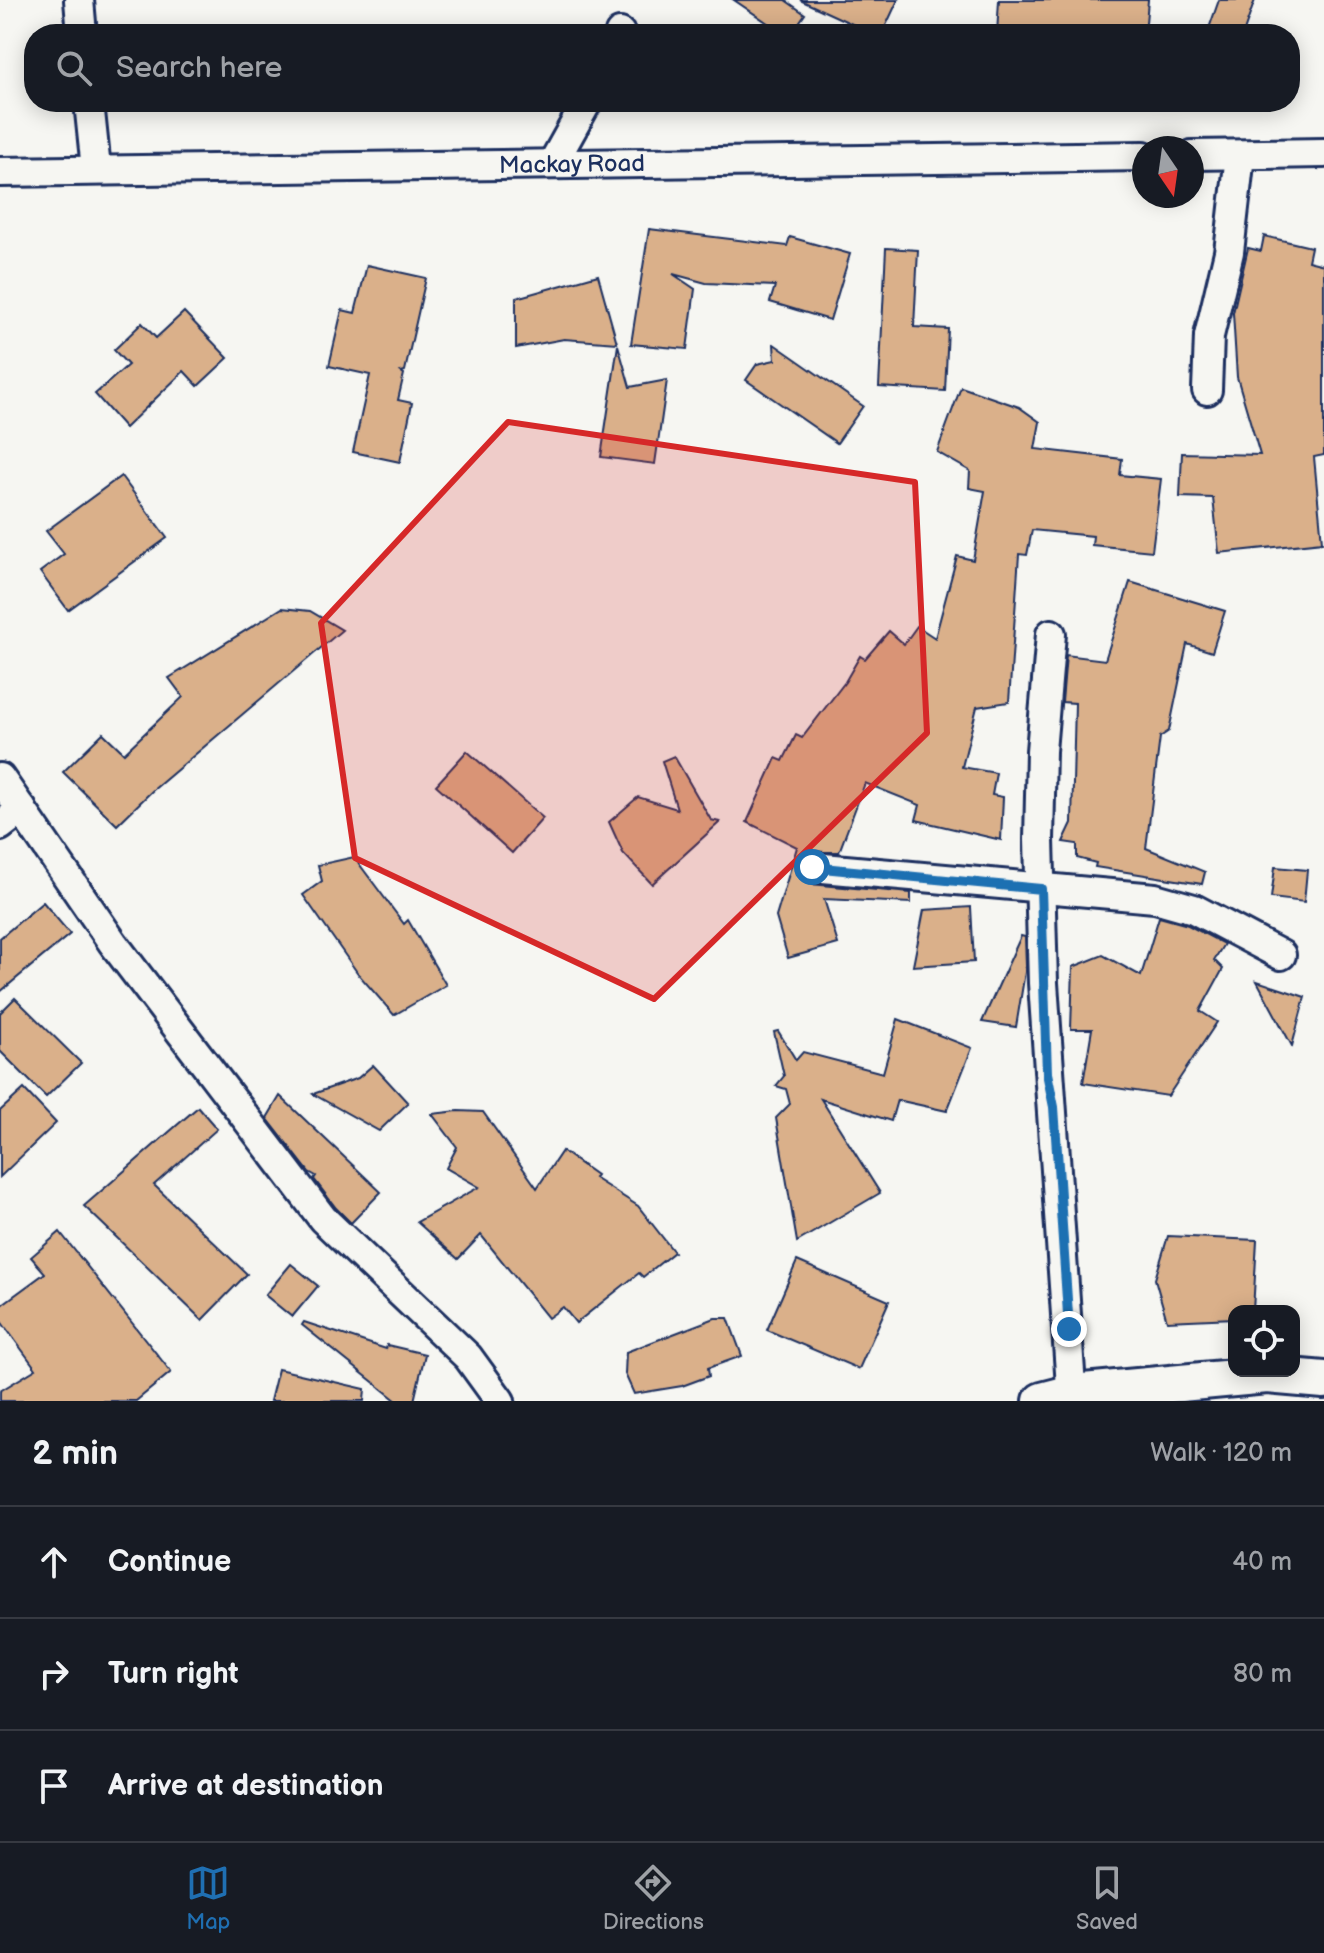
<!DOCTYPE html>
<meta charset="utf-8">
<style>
body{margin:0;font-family:"Balsamiq Sans",sans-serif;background:#20242c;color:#f1f3f6}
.controls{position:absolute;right:24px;bottom:24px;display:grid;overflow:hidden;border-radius:16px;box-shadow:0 4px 20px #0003}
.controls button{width:72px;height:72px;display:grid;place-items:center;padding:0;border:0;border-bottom:2px solid #363941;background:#171b24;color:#f1f3f6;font:40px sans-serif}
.compass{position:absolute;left:1132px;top:136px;width:72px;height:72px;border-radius:50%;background:#171b24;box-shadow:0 4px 20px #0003;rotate:167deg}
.stop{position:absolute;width:24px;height:24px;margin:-18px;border:6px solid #1f6fb2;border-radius:50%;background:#fff}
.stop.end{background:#1f6fb2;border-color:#fff;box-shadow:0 2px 8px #0008}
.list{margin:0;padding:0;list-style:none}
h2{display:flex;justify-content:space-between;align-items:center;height:104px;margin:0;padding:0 32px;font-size:34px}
h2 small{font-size:26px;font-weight:400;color:#9ea1a6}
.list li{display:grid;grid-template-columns:52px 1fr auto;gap:24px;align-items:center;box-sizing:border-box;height:112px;padding:0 32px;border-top:2px solid #363941}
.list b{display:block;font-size:30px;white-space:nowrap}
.list em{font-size:26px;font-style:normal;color:#9ea1a6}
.icon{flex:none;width:44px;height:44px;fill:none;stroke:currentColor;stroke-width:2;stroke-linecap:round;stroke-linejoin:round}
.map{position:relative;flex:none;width:1324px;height:1401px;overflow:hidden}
.search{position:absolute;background:#171b24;box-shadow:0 4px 20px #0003;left:24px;right:24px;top:24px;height:88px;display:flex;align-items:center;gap:20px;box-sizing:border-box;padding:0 28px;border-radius:32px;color:#9ea1a6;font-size:30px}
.sheet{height:440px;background:#171b24}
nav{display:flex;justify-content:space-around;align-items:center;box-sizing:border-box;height:112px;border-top:2px solid #363941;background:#171b24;font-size:22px;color:#9ea1a6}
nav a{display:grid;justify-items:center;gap:4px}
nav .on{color:#1f6fb2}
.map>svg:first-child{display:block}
.building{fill:#dab08a;stroke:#1b2f5e;stroke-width:2}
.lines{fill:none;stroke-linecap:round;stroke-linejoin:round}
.minor-casing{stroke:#1b2f5e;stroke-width:34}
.tertiary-casing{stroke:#1b2f5e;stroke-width:42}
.minor{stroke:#f6f6f2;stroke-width:28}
.tertiary{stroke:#f6f6f2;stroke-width:36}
.route{stroke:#1f6fb2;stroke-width:10}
.marked{fill:#d62828;fill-opacity:0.2;stroke:#d62828;stroke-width:6;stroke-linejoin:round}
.labels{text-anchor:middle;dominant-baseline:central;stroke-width:7;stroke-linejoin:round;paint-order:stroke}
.street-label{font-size:24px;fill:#1b2f5e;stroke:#f6f6f2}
</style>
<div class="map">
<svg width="1324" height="1401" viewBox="0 0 1324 1401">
<rect width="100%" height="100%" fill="#f6f6f2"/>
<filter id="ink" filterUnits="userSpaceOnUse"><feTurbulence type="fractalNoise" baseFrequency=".0125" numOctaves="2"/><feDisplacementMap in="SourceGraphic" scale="16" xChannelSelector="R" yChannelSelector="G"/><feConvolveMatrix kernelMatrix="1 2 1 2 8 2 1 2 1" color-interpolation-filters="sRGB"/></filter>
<g filter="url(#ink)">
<!-- building -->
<g class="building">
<polygon points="734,0 785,0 805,14 791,34 784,34"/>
<polygon points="800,0 898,0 882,34 874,34"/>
<polygon points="999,0 1148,0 1145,34 997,34"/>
<polygon points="1219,0 1255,0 1243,34 1207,34"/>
<polygon points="649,229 787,246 790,237 850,254 830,320 770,302 775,286 706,283 673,274 695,289 687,349 631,344"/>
<polygon points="1264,236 1311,247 1308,261 1324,265 1324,455 1314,457 1322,542 1219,553 1213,498 1180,497 1182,453 1260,455 1237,377 1233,313 1248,248 1261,251"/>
<polygon points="886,248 918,250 914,327 948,329 945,391 879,387"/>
<polygon points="367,265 426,278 405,371 401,372 404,374 398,400 412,403 400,462 353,452 370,375 329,366 342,310 355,313"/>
<polygon points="598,275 617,343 564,339 516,348 516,298"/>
<polygon points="184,312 228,358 198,386 184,371 125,428 95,394 128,365 114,350 142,323 156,338"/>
<polygon points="774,344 863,406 837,443 746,380 757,364 775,360"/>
<polygon points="618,345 630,387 667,380 655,464 601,457"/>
<polygon points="961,387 1019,407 1040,422 1035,449 1122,459 1120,475 1161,479 1152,551 1092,545 1093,536 1032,530 1027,555 1019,554 1009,702 977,707 962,767 996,773 992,795 1003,797 1001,840 916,820 920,805 865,783 839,852 804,852 795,865 796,873 810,884 911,893 911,903 824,899 838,944 788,958 776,917 797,847 747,822 776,758 783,761 796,735 802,738 845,682 860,656 865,659 889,631 904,644 917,626 935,638 957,556 973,560 985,491 969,488 970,471 937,452"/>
<polygon points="121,476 167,538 68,610 40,572 64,554 46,531"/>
<polygon points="1130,582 1225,611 1212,652 1187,644 1169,731 1160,737 1146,848 1205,872 1202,884 1095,867 1096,863 1077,858 1077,844 1063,842 1072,823 1075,703 1062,702 1066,655 1105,660"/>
<polygon points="282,608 310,611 342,630 152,791 117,825 63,772 103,733 124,753 183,697 169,678"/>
<polygon points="467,751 543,818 512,853 436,785"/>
<polygon points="674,756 711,820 720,822 652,884 623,853 609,822 638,797 677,809 662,761"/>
<polygon points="354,857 404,924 408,920 446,985 394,1015 359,975 303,895 322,881 318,865"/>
<polygon points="1275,867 1307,870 1304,902 1271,898"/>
<polygon points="43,902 70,934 0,992 0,938"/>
<polygon points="971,907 974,962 913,966 924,910"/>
<polygon points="1159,917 1188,925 1224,944 1214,960 1223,969 1200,1011 1217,1022 1168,1096 1083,1083 1092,1029 1071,1029 1073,967 1103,955 1141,976"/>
<polygon points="1021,936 1025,937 1026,966 1016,1027 982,1022"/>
<polygon points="1257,981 1305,997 1292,1046"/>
<polygon points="15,998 81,1063 46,1097 0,1051 0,1013"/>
<polygon points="898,1019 972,1048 947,1111 897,1100 891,1121 821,1099 880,1193 797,1242 776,1118 790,1104 786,1089 776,1086 784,1076 774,1032 778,1031 796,1060 803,1052 883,1073"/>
<polygon points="373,1065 408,1103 379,1131 313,1094 358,1078"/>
<polygon points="24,1089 56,1123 0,1177 0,1111"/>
<polygon points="280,1096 381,1192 351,1223 336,1208 314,1179 316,1176 309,1172 267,1118"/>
<polygon points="198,1107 217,1129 154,1185 247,1274 202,1320 84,1206"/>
<polygon points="458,1111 483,1112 537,1188 562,1151 596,1175 594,1178 638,1206 674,1252 643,1277 639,1273 576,1323 563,1307 548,1318 481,1235 458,1259 417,1222 479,1187 446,1168 457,1147 432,1114"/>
<polygon points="60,1232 171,1372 136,1401 0,1401 0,1391 36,1369 0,1320 0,1306 45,1273 31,1257"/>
<polygon points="1168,1236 1257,1240 1253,1311 1234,1311 1234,1318 1167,1321 1155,1279"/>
<polygon points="797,1261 889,1301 859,1369 767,1330"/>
<polygon points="291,1264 318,1286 292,1317 265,1295"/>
<polygon points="715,1318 728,1318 742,1356 708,1368 709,1376 682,1386 634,1394 625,1374 626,1352"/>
<polygon points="304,1322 386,1349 387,1345 425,1354 414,1401 397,1401 302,1325"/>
<polygon points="278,1369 365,1389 364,1401 270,1401"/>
</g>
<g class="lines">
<defs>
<g id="minor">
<polyline points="79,0 82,34"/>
<polyline points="620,34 620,33"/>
<polyline points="89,102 96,169"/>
<polyline points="1192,155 1324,153"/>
<polyline points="553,163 587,102"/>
<path id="s1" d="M0 172 1144 156"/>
<polyline points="1207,390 1209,336 1229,252 1240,155"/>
<polyline points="1051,634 1041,751 1039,840 1043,983 1072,1401"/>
<polyline points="0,778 113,943 323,1219 468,1357 500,1401"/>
<polyline points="0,826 22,809"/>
<polyline points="812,867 1155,898 1194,909 1281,955"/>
</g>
<polyline id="tertiary" points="1042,1401 1073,1393 1267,1375 1324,1380"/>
</defs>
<!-- minor casing -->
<use href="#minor" class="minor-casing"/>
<!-- tertiary casing -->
<use href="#tertiary" class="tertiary-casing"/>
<!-- minor -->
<use href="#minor" class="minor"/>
<!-- tertiary -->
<use href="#tertiary" class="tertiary"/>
</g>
</g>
<g class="lines" filter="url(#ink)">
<!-- route -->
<polyline class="route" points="812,867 1041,889 1047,1073 1054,1107 1069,1329"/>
</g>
<!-- marked area -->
<path class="marked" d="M508 422 915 482 927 733 654 999 355 858 321 623Z"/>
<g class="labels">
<!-- street labels -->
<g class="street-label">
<text stroke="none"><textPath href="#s1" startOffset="572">Mackay Road</textPath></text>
</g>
</g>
</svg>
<div class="controls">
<button><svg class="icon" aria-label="locate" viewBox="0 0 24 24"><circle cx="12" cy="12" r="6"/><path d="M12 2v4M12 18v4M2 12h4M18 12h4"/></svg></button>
</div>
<svg class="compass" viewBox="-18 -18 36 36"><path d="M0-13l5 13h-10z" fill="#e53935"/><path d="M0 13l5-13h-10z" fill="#9ea1a6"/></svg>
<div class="stop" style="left:812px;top:867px"></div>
<div class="stop end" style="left:1069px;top:1329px"></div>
<div class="search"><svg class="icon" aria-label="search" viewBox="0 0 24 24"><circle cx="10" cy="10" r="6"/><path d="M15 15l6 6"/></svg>Search here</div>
</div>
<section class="sheet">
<h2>2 min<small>Walk · 120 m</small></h2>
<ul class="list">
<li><svg class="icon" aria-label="ahead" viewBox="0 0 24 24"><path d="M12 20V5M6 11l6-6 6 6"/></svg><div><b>Continue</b></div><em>40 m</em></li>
<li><svg class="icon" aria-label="right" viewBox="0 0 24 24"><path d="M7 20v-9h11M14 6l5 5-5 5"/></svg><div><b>Turn right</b></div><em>80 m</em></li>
<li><svg class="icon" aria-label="arrive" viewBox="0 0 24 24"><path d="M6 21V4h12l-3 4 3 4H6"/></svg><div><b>Arrive at destination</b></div></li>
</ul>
</section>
<nav>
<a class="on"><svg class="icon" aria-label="map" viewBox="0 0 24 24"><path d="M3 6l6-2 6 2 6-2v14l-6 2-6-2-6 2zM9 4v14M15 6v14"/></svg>Map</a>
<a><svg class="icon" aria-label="directions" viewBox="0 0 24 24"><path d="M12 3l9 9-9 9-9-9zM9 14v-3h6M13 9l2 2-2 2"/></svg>Directions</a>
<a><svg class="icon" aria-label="saved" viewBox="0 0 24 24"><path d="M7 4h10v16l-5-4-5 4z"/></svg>Saved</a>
</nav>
